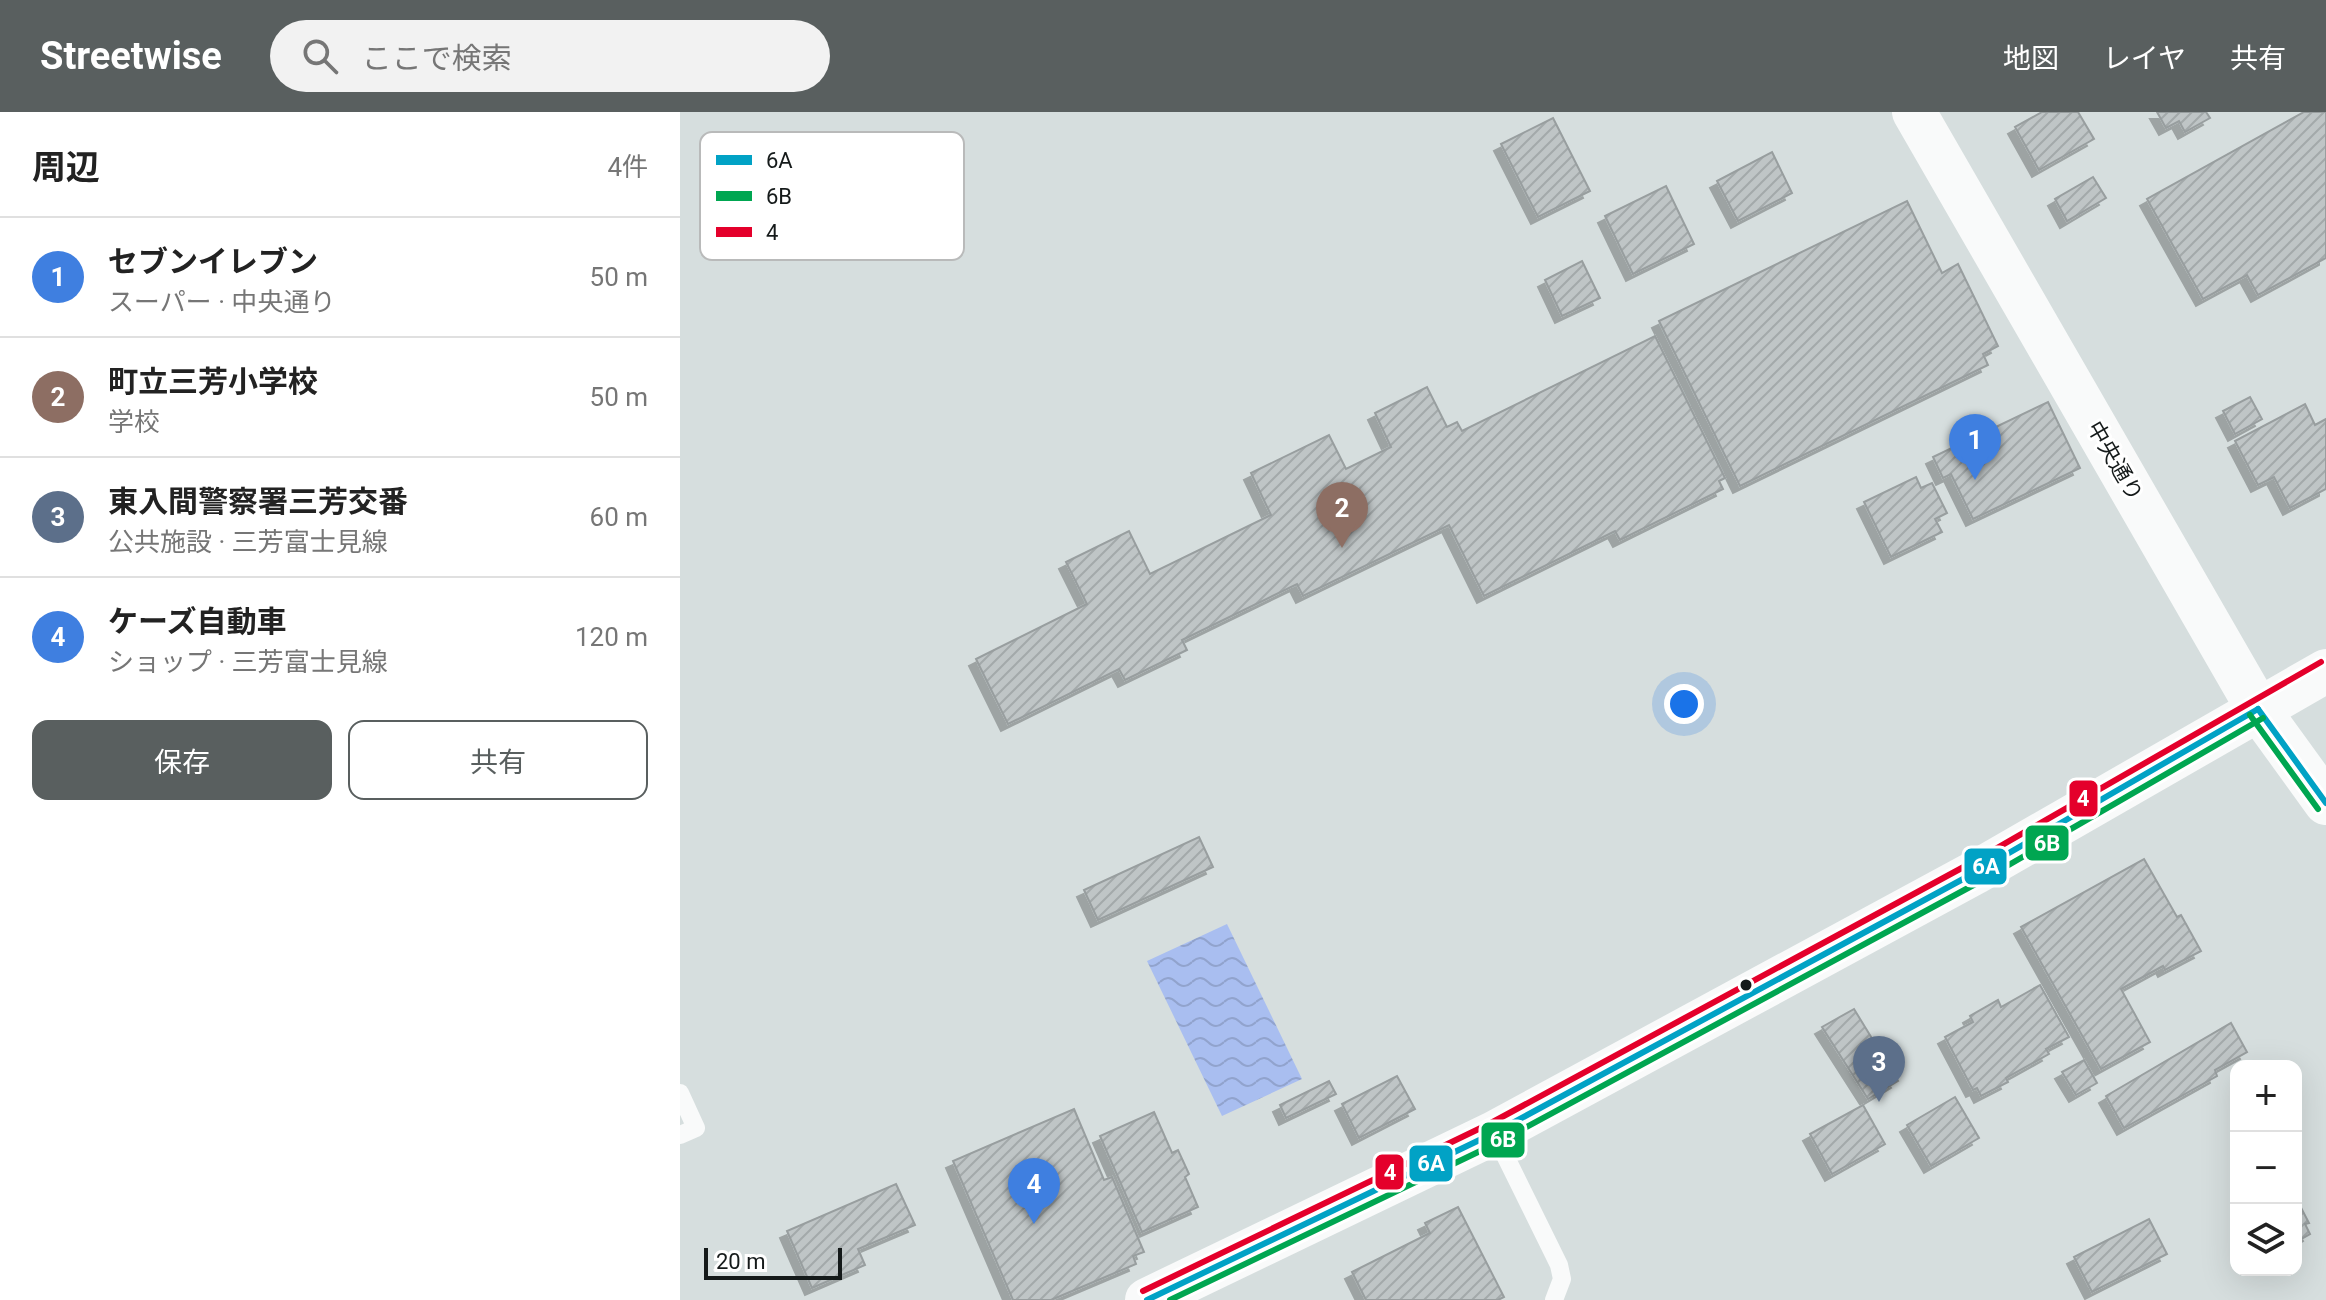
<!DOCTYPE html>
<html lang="ja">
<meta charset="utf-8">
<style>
body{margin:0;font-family:Roboto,"Noto Sans JP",sans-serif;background:#f2f2f2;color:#222}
.controls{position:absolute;right:24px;bottom:24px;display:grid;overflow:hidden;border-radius:16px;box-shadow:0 8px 32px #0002}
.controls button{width:72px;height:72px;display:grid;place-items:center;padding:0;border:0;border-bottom:2px solid #e0e0e0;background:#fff;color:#222;font:40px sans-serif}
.scale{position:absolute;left:24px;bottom:20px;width:138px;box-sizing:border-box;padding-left:8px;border:4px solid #151a1a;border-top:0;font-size:22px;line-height:28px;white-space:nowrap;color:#151a1a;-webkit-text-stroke:6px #fff;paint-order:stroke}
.you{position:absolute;left:1004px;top:592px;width:28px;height:28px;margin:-20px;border:6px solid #fff;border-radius:50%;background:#1a73e8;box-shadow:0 0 0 12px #1a73e833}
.badge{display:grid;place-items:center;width:52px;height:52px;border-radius:50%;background:#595f5f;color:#fff;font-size:26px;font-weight:700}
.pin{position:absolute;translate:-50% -66px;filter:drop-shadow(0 2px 4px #0008)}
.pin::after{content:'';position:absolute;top:42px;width:28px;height:24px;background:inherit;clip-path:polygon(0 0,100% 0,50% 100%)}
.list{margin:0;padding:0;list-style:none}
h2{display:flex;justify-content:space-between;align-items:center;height:104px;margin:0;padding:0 32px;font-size:34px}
h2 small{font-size:26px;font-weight:400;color:#767676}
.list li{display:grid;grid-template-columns:52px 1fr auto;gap:24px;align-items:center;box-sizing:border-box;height:120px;padding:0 32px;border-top:2px solid #e0e0e0}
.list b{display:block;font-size:30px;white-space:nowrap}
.list p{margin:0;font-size:26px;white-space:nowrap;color:#767676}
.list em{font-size:26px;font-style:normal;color:#767676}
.actions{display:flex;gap:16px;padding:24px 32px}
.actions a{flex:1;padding:18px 0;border:2px solid #595f5f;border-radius:16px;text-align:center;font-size:28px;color:#595f5f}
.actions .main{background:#595f5f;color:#fff}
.icon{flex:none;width:44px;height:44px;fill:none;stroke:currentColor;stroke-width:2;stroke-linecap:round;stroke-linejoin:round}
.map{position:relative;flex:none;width:1646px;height:1188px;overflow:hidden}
header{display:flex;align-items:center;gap:48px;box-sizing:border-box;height:112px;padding:0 40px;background:#595f5f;color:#fff}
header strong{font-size:38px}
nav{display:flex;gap:44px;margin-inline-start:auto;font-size:28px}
.search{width:560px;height:72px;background:#f2f2f2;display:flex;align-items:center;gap:20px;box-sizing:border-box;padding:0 28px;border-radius:44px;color:#767676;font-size:30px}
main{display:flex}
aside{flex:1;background:#fff}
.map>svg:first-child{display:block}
.water{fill:url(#water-waves)}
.building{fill:url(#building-hatch);stroke:#989e9f;stroke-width:2;filter:url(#shadow)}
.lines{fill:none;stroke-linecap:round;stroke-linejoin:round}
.lane{stroke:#f9fafa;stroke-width:18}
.secondary{stroke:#f9fafa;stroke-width:44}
.bus-1-casing{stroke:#fff;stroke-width:12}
.bus-2-casing{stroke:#fff;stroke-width:12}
.bus-3-casing{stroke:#fff;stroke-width:12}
.bus-1{stroke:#01a2c5;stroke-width:6}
.bus-2{stroke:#00a651;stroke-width:6}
.bus-3{stroke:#e4002b;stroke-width:6}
.bus-dot{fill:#151a1a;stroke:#fff;stroke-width:3}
.labels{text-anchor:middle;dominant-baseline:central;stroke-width:6;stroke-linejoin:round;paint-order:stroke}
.street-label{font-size:22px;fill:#151a1a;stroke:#fff}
.key{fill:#fff;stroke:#b9baba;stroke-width:2}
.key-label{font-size:22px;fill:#151a1a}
.line-badge{stroke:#fff;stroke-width:3}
.badge-label{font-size:22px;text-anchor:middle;font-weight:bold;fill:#fff}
</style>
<header>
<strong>Streetwise</strong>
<div class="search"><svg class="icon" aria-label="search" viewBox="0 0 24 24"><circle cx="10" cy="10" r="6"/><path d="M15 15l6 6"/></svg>ここで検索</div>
<nav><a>地図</a><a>レイヤ</a><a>共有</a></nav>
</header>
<main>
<aside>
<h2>周辺<small>4件</small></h2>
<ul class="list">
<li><span class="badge" style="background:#3f7fe0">1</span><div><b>セブンイレブン</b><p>スーパー · 中央通り</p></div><em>50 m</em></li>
<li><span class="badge" style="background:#8d6e63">2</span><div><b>町立三芳小学校</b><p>学校</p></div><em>50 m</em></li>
<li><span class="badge" style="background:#5c6f8a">3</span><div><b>東入間警察署三芳交番</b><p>公共施設 · 三芳富士見線</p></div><em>60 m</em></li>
<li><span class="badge" style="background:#3f7fe0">4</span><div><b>ケーズ自動車</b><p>ショップ · 三芳富士見線</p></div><em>120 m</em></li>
</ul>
<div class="actions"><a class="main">保存</a><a>共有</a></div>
</aside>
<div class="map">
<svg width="1646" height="1188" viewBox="0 0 1646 1188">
<defs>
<pattern id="water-waves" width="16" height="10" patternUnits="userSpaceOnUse" patternTransform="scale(2)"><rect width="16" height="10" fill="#a9bef0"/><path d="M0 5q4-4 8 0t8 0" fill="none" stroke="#91a3cd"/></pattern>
<pattern id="building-hatch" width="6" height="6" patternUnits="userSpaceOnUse" patternTransform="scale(2)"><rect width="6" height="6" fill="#bfc5c6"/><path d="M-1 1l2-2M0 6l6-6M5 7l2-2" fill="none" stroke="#a3a9aa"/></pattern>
<filter id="shadow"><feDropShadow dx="-7" dy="7" stdDeviation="0" flood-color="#0004"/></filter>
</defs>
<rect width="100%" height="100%" fill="#d6dede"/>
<!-- water -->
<polygon class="water" points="547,812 622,967 542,1004 467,849"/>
<!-- building -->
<g class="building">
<polygon points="1362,0 1398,0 1414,27 1359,58 1335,15"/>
<polygon points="1477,0 1526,0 1530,6 1505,20 1499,9 1486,16"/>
<polygon points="1624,0 1646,0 1646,146 1578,183 1567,163 1523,187 1467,87"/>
<polygon points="873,6 910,79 858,105 821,32"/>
<polygon points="1092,40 1112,81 1058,109 1037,69"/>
<polygon points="1413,65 1426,86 1387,109 1375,87"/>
<polygon points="986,74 1014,132 953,162 925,104"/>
<polygon points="1227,89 1262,161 1278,152 1318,234 1303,242 1308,253 1060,374 979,209"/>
<polygon points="902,149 920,186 882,204 865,168"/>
<polygon points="975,224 1045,366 1039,369 1043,377 940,428 935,419 804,484 769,413 623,484 617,472 502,528 507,538 445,568 439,557 328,612 296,547 407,492 386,450 449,419 470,462 591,403 571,361 649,323 666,357 711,335 695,301 747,275 767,315 777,310 782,319"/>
<polygon points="1570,285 1582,307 1555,322 1543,299"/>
<polygon points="1368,290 1400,356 1293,407 1271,362 1263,366 1253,345"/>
<polygon points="1625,292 1635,313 1646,307 1646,377 1610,396 1594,365 1578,373 1555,329"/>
<polygon points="1236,365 1241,376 1252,371 1267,401 1255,407 1262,420 1211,445 1184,390"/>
<polygon points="519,725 533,755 418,808 404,778"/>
<polygon points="1464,747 1497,805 1501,803 1521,839 1485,858 1483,854 1441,877 1470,930 1421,957 1341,815"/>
<polygon points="1360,873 1389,925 1366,937 1369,942 1326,966 1328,970 1301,984 1297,976 1293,978 1265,925 1293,910 1290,904 1318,888 1321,895"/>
<polygon points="1174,897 1218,969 1188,987 1142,915"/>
<polygon points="1551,911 1567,940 1535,958 1537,964 1444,1016 1426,984"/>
<polygon points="1404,948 1417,971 1396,983 1382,960"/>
<polygon points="717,964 735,997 679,1026 662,992"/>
<polygon points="649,969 656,982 606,1006 600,993"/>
<polygon points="1275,985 1299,1026 1251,1054 1227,1013"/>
<polygon points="1183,993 1205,1032 1152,1062 1130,1022"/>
<polygon points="394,997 424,1068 432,1065 464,1140 453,1144 456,1152 371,1188 333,1188 273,1049"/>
<polygon points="474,1000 492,1041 498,1038 509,1062 505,1065 518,1095 462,1120 420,1024"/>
<polygon points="216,1072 235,1113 178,1137 185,1153 132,1176 107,1119"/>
<polygon points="1616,1086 1629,1111 1625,1112 1630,1122 1616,1130"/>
<polygon points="778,1095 824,1185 818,1188 686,1188 672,1160 750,1121 745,1111"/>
<polygon points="1469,1107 1487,1142 1412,1180 1394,1145"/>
</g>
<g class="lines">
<!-- lane -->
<g class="lane">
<polyline points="0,981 16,1016 0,1023"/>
<polyline points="814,1021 879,1153 882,1167 874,1188"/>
</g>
<!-- secondary -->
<g class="secondary">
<polyline points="1234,0 1578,597 1646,691"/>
<polyline points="467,1188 814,1021 1296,760 1646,559"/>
</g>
<defs>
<g id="bus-1">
<polyline points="1578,597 1646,691"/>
<polyline points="467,1188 814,1021 1296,760 1578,597"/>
</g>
<g id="bus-2">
<polyline points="1570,603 1638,697"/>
<polyline points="490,1188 819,1030 1301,769 1583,606"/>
</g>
<polyline id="bus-3" points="463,1179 809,1012 1291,751 1641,550"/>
</defs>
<!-- bus-1 casing -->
<use href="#bus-1" class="bus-1-casing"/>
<!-- bus-2 casing -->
<use href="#bus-2" class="bus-2-casing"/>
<!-- bus-3 casing -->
<use href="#bus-3" class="bus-3-casing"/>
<!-- bus-1 -->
<use href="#bus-1" class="bus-1"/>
<!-- bus-2 -->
<use href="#bus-2" class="bus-2"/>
<!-- bus-3 -->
<use href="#bus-3" class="bus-3"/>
</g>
<!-- markers -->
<circle class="bus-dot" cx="1066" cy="873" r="7"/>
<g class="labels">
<!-- street labels -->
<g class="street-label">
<text transform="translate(1435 349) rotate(60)">中央通り</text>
</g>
</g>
<!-- legend -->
<rect x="20" y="20" width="264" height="128" rx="12" class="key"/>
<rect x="36" y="43" width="36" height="10" fill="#01a2c5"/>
<rect x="36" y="79" width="36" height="10" fill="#00a651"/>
<rect x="36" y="115" width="36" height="10" fill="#e4002b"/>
<g class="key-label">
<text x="86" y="56">6A</text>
<text x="86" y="92">6B</text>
<text x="86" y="128">4</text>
</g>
<g class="line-badge">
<rect x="1388" y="667" width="31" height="39" rx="8" fill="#e4002b"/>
<rect x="1344" y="712" width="46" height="38" rx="8" fill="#00a651"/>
<rect x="1283" y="735" width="45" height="39" rx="8" fill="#01a2c5"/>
<rect x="800" y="1009" width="46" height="38" rx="8" fill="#00a651"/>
<rect x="728" y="1032" width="46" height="39" rx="8" fill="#01a2c5"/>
<rect x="694" y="1041" width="31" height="38" rx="8" fill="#e4002b"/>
</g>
<g class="badge-label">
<text x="1403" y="694">4</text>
<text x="1367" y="739">6B</text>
<text x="1306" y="762">6A</text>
<text x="823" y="1035">6B</text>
<text x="751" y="1059">6A</text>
<text x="710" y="1068">4</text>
</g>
</svg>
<div class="controls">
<button>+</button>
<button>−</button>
<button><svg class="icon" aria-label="layers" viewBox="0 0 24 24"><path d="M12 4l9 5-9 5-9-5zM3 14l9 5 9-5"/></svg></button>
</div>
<div class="scale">20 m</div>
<div class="you"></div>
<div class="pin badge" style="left:1295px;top:368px;background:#3f7fe0">1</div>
<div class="pin badge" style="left:662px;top:436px;background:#8d6e63">2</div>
<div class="pin badge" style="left:1199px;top:990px;background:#5c6f8a">3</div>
<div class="pin badge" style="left:354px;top:1112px;background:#3f7fe0">4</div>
</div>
</main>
